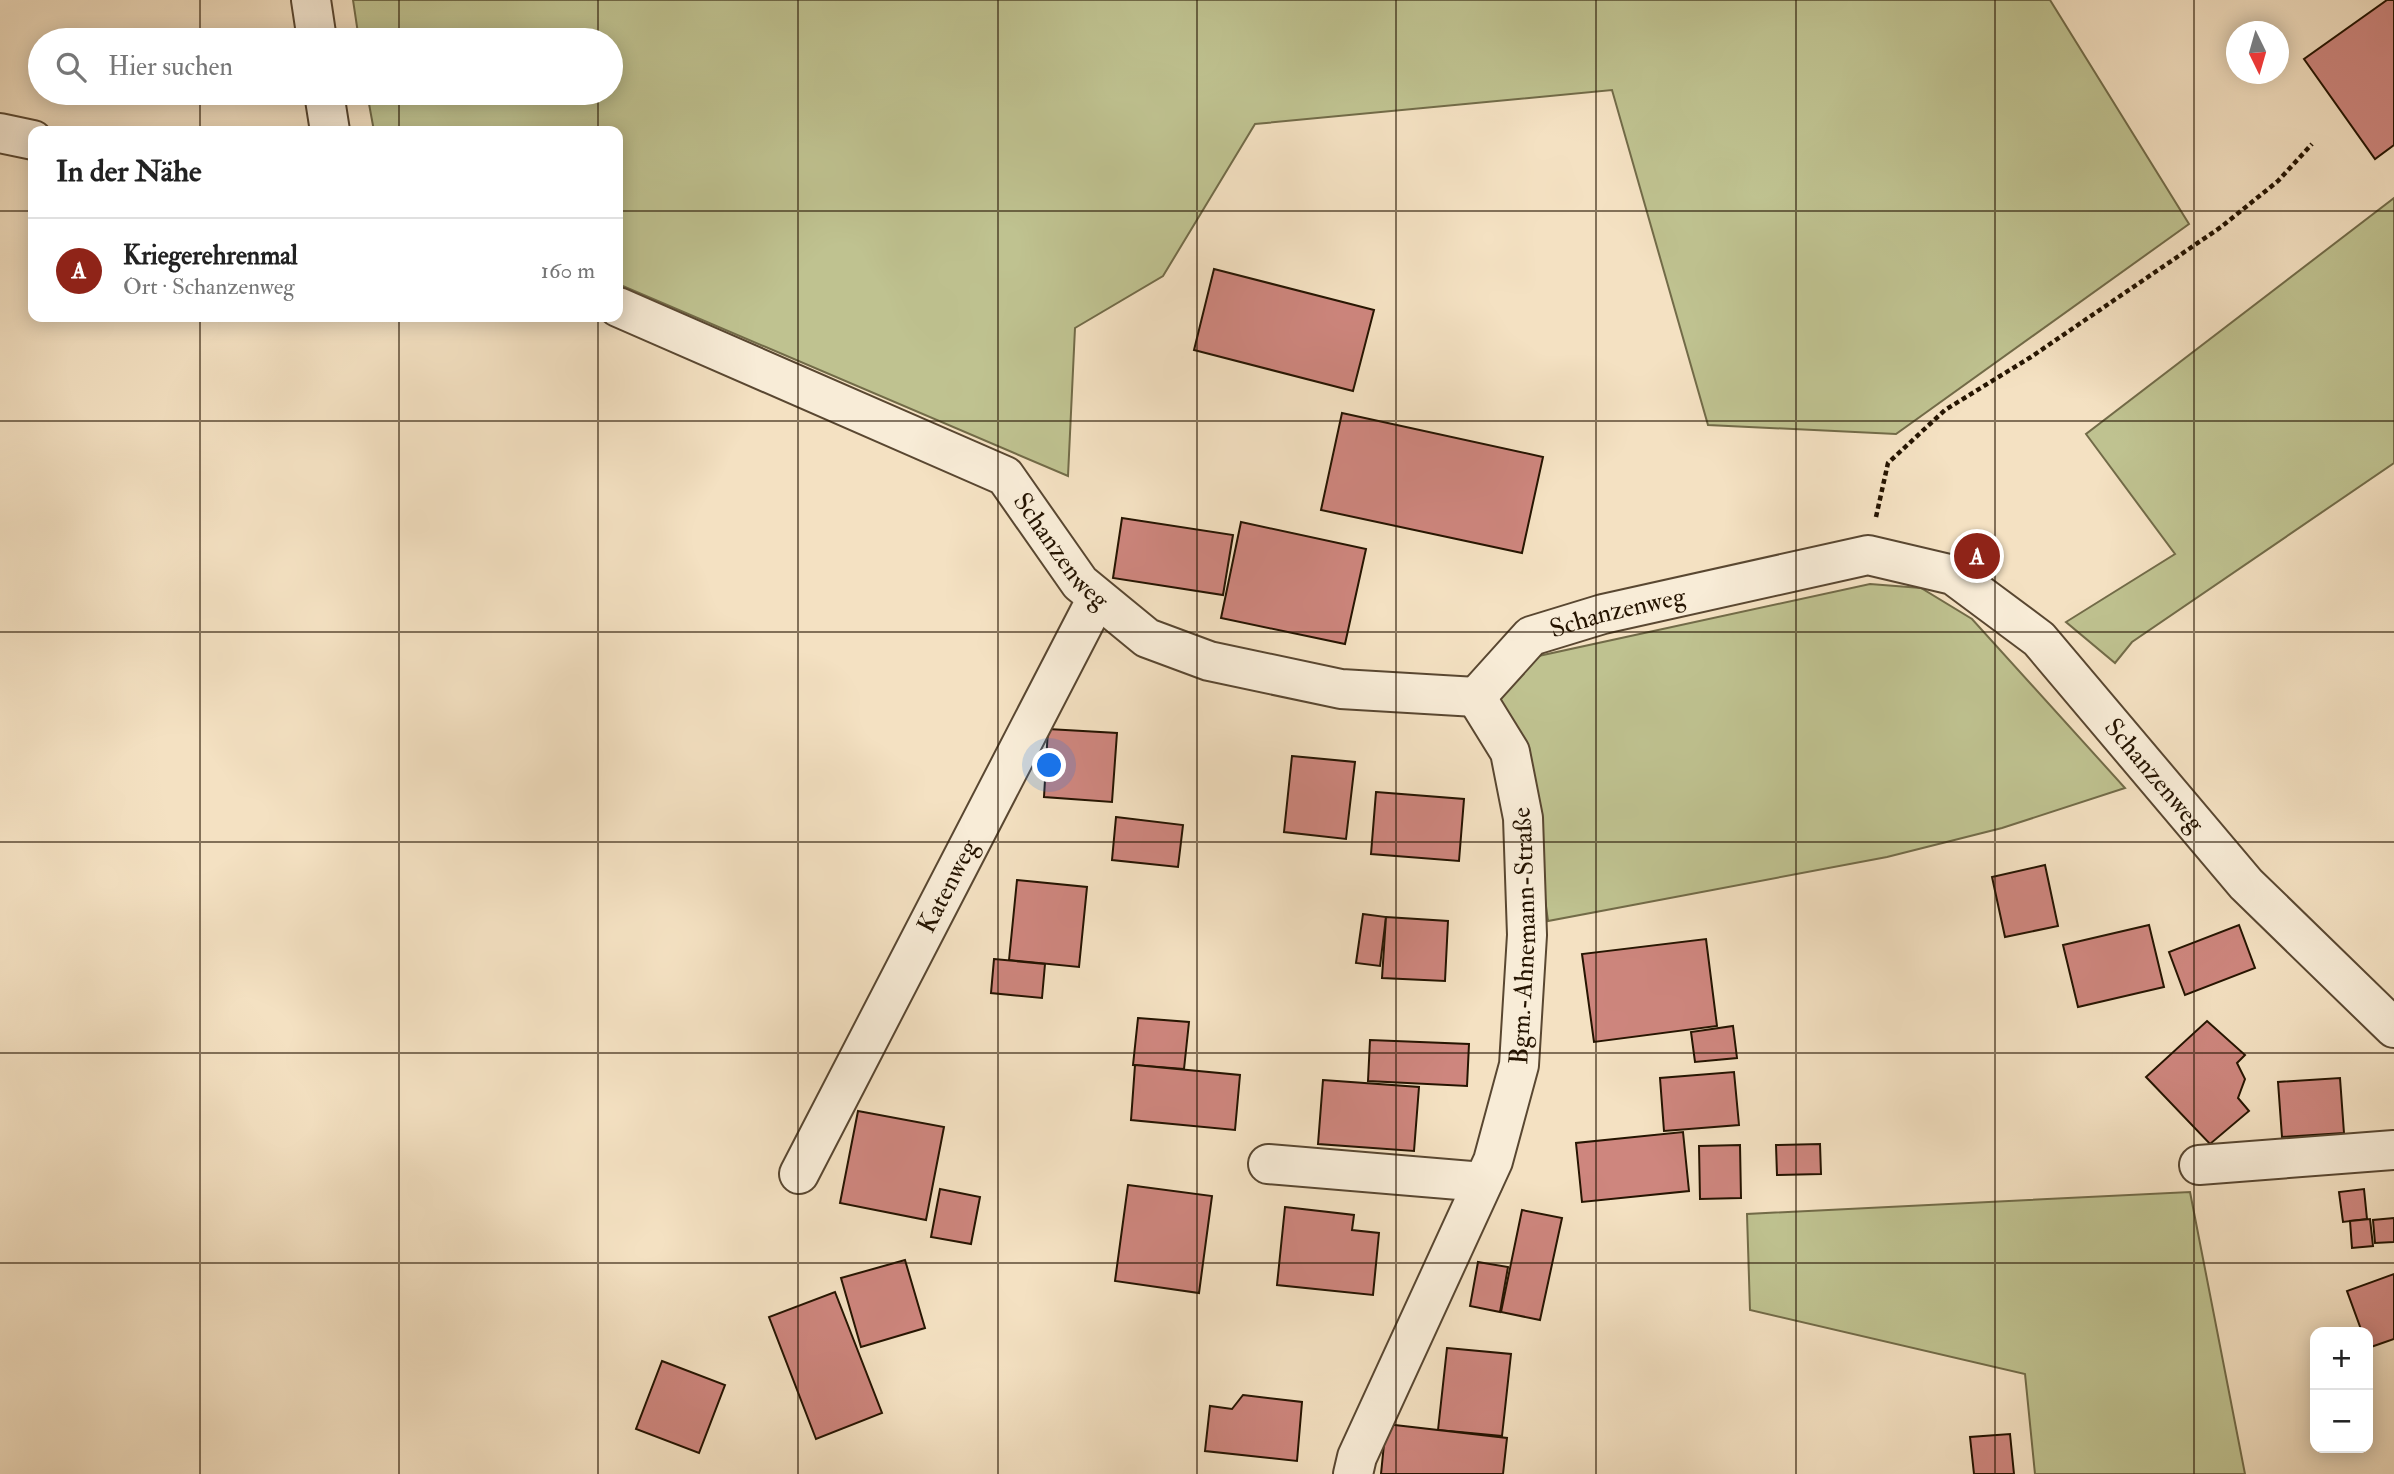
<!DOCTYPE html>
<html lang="de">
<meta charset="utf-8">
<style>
body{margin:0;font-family:"IM FELL Double Pica",serif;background:#f6f6f6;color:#222}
.controls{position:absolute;right:21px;bottom:21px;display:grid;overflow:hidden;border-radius:14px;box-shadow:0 4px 18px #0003}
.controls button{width:63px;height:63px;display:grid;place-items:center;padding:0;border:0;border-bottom:2px solid #e0e0e0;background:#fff;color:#222;font:35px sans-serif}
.compass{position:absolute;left:2226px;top:21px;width:63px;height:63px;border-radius:50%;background:#fff;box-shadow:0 4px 18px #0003;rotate:175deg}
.you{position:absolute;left:1050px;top:766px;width:24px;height:24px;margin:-18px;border:5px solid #fff;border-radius:50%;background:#1a73e8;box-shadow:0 0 0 10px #1a73e833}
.badge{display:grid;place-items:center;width:46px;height:46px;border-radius:50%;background:#8f2418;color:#fff;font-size:23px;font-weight:700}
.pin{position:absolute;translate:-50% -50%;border:4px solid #fff;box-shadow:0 2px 7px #0006}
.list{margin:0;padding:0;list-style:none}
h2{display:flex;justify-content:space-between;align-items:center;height:91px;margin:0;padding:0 28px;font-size:30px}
h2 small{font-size:23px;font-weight:400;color:#767676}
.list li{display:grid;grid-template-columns:46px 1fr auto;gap:21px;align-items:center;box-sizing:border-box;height:105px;padding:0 28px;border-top:2px solid #e0e0e0}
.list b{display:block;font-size:26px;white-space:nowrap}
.list p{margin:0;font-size:23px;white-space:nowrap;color:#767676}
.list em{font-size:23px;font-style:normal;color:#767676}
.icon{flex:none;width:38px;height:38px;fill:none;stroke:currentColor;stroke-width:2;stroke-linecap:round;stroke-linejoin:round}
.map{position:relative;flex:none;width:2394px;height:1474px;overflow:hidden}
.search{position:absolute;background:#fff;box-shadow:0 4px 18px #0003;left:28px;top:28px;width:595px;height:77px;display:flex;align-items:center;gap:18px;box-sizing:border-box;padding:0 24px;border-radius:38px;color:#767676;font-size:26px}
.panel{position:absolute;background:#fff;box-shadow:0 4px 18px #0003;left:28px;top:126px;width:595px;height:196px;border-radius:14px}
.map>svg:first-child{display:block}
.green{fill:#bfc290;stroke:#726b48;stroke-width:2}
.building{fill:#ce867e;stroke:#251401;stroke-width:2}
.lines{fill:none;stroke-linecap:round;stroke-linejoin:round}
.minor-casing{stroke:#594731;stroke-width:42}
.path{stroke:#251401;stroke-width:4.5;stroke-dasharray:5 3.5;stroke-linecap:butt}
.minor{stroke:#f8ecd7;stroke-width:38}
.grid{fill:none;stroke:#251401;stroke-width:2;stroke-opacity:0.55}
.labels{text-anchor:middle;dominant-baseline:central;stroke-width:5;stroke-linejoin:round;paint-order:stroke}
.street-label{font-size:26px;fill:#251401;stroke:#f8ecd7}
</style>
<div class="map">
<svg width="2394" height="1474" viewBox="0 0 2394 1474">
<rect width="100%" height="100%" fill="#f4e1c2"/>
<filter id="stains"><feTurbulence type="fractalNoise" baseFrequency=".00286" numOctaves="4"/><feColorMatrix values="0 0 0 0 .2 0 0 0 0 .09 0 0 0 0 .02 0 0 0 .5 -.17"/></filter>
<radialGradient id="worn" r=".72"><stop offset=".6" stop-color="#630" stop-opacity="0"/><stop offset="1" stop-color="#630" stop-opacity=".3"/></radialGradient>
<!-- green -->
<g class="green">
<polygon points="353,0 2050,0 2189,224 1896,434 1708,425 1612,90 1255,124 1163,276 1075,328 1068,476 618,284 618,131 374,131 367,93 611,93 611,40 359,40"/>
<polygon points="2394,198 2394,463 2132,642 2115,663 2066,622 2175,554 2086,434"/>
<polygon points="1870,584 1921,588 1972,619 2125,788 2002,828 1887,857 1548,921 1523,738 1491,706 1534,657"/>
<polygon points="2190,1192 2245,1474 2035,1474 2025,1374 1750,1310 1747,1214"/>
</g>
<!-- building -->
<g class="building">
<polygon points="2387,0 2394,0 2394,145 2375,159 2304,59"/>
<polygon points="1214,269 1374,310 1353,391 1194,350"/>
<polygon points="1342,413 1543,457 1522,553 1321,510"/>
<polygon points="1122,518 1233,535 1223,595 1113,578"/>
<polygon points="1241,522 1366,549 1345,644 1221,618"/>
<polygon points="1048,729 1117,733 1112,802 1044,797"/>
<polygon points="1292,756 1355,762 1346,839 1284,832"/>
<polygon points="1376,792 1464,799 1459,861 1371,854"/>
<polygon points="1116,817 1183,825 1178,867 1112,860"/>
<polygon points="2045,865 2058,926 2005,937 1992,877"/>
<polygon points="1017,880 1087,887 1079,967 1009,960"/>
<polygon points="1363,914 1386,917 1380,966 1356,963"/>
<polygon points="1386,917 1448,921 1445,981 1382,978"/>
<polygon points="2149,925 2164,987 2078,1007 2063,945"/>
<polygon points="2239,925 2255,968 2185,995 2169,952"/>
<polygon points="1706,939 1717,1026 1594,1042 1582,954"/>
<polygon points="994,959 1045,964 1042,998 991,993"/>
<polygon points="1138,1018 1189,1022 1184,1069 1133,1065"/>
<polygon points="2207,1021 2245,1055 2237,1063 2245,1079 2238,1098 2249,1111 2210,1144 2146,1077"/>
<polygon points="1733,1026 1737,1058 1695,1062 1691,1032"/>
<polygon points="1370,1040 1469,1044 1467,1086 1368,1081"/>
<polygon points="1135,1065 1240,1075 1235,1130 1131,1120"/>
<polygon points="1734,1072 1739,1125 1664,1131 1660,1078"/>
<polygon points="2340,1078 2344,1133 2282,1137 2278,1082"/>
<polygon points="1323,1080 1419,1087 1414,1151 1318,1144"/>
<polygon points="858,1111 944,1127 926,1220 840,1203"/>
<polygon points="1683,1132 1689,1191 1582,1202 1576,1143"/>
<polygon points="1820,1144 1821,1174 1777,1175 1776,1145"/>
<polygon points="1740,1145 1741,1198 1700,1199 1699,1146"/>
<polygon points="1128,1185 1212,1196 1199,1293 1115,1281"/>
<polygon points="940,1189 980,1197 971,1244 931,1237"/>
<polygon points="2364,1189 2367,1219 2343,1222 2339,1192"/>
<polygon points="1285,1207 1354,1215 1352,1230 1379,1233 1373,1295 1277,1285"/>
<polygon points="1522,1210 1562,1218 1540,1320 1501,1312"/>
<polygon points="2394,1218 2394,1242 2375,1243 2373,1220"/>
<polygon points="2370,1219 2373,1246 2352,1248 2350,1221"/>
<polygon points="905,1260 925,1328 861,1347 841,1278"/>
<polygon points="1478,1262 1508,1267 1500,1312 1470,1306"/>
<polygon points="2394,1274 2394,1339 2368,1348 2368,1332 2362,1332 2347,1291"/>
<polygon points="835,1292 882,1413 816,1439 769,1317"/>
<polygon points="1447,1348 1511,1354 1502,1436 1438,1430"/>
<polygon points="662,1361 725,1385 699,1453 636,1429"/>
<polygon points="1243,1395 1302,1402 1297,1461 1205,1451 1210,1406 1232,1409"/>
<polygon points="1386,1424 1507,1438 1503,1474 1381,1474"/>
<polygon points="2010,1434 2014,1474 1974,1474 1970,1437"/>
</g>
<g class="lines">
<defs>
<g id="minor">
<polyline points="311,0 317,40"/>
<polyline points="324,93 330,131"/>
<polyline points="0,133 33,140"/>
<path id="s1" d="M618 307 1005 476 1080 583 1147 638 1209 661 1341 689 1476 697"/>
<path id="s2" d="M1476 697 1531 636 1603 614 1868 555 1953 575 2039 639 2246 884 2394 1028"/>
<polyline points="1268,1164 1483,1182"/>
<polyline points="2199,1165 2394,1150"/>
<path id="s3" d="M799 1174 1097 598"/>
<path id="s4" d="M1353 1474 1357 1457 1493 1161 1519 1065 1527 935 1523 818 1510 752 1476 697"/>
</g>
</defs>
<!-- minor casing -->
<use href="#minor" class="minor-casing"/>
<!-- path -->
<polyline class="path" points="1876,517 1888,463 1945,410 2031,357 2221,227 2278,181 2312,144"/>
<!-- minor -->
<use href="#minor" class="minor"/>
</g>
<!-- grid -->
<path class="grid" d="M200 0V40M399 0V40M598 0V40M798 0V1474M998 0V1474M1197 0V1474M1396 0V1474M1596 0V1474M1796 0V1474M1995 0V1474M2194 0V1474M200 93V131M399 93V131M598 93V131M0 211H33M618 211H2394M200 317V1474M399 317V1474M598 317V1474M0 421H2394M0 632H2394M0 842H2394M0 1053H2394M0 1263H2394"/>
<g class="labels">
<!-- street labels -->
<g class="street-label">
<text stroke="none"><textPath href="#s1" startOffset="516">Schanzenweg</textPath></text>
<text stroke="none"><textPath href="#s2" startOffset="172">Schanzenweg</textPath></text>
<text stroke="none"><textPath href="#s2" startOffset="802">Schanzenweg</textPath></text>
<text stroke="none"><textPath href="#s3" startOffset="324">Katenweg</textPath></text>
<text stroke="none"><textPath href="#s4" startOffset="572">Bgm.-Ahnemann-Straße</textPath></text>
</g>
</g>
<rect width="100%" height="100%" filter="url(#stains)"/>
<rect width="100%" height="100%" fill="url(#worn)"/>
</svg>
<div class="controls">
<button>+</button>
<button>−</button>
</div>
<svg class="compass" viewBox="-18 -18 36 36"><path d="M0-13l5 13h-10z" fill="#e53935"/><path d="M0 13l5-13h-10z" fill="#767676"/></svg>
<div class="you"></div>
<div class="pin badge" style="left:1977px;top:556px">A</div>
<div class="search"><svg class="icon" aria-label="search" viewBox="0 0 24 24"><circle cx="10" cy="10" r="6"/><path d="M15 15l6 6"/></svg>Hier suchen</div>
<section class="panel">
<h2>In der Nähe<small></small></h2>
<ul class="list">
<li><span class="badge">A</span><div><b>Kriegerehrenmal</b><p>Ort · Schanzenweg</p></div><em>160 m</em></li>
</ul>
</section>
</div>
